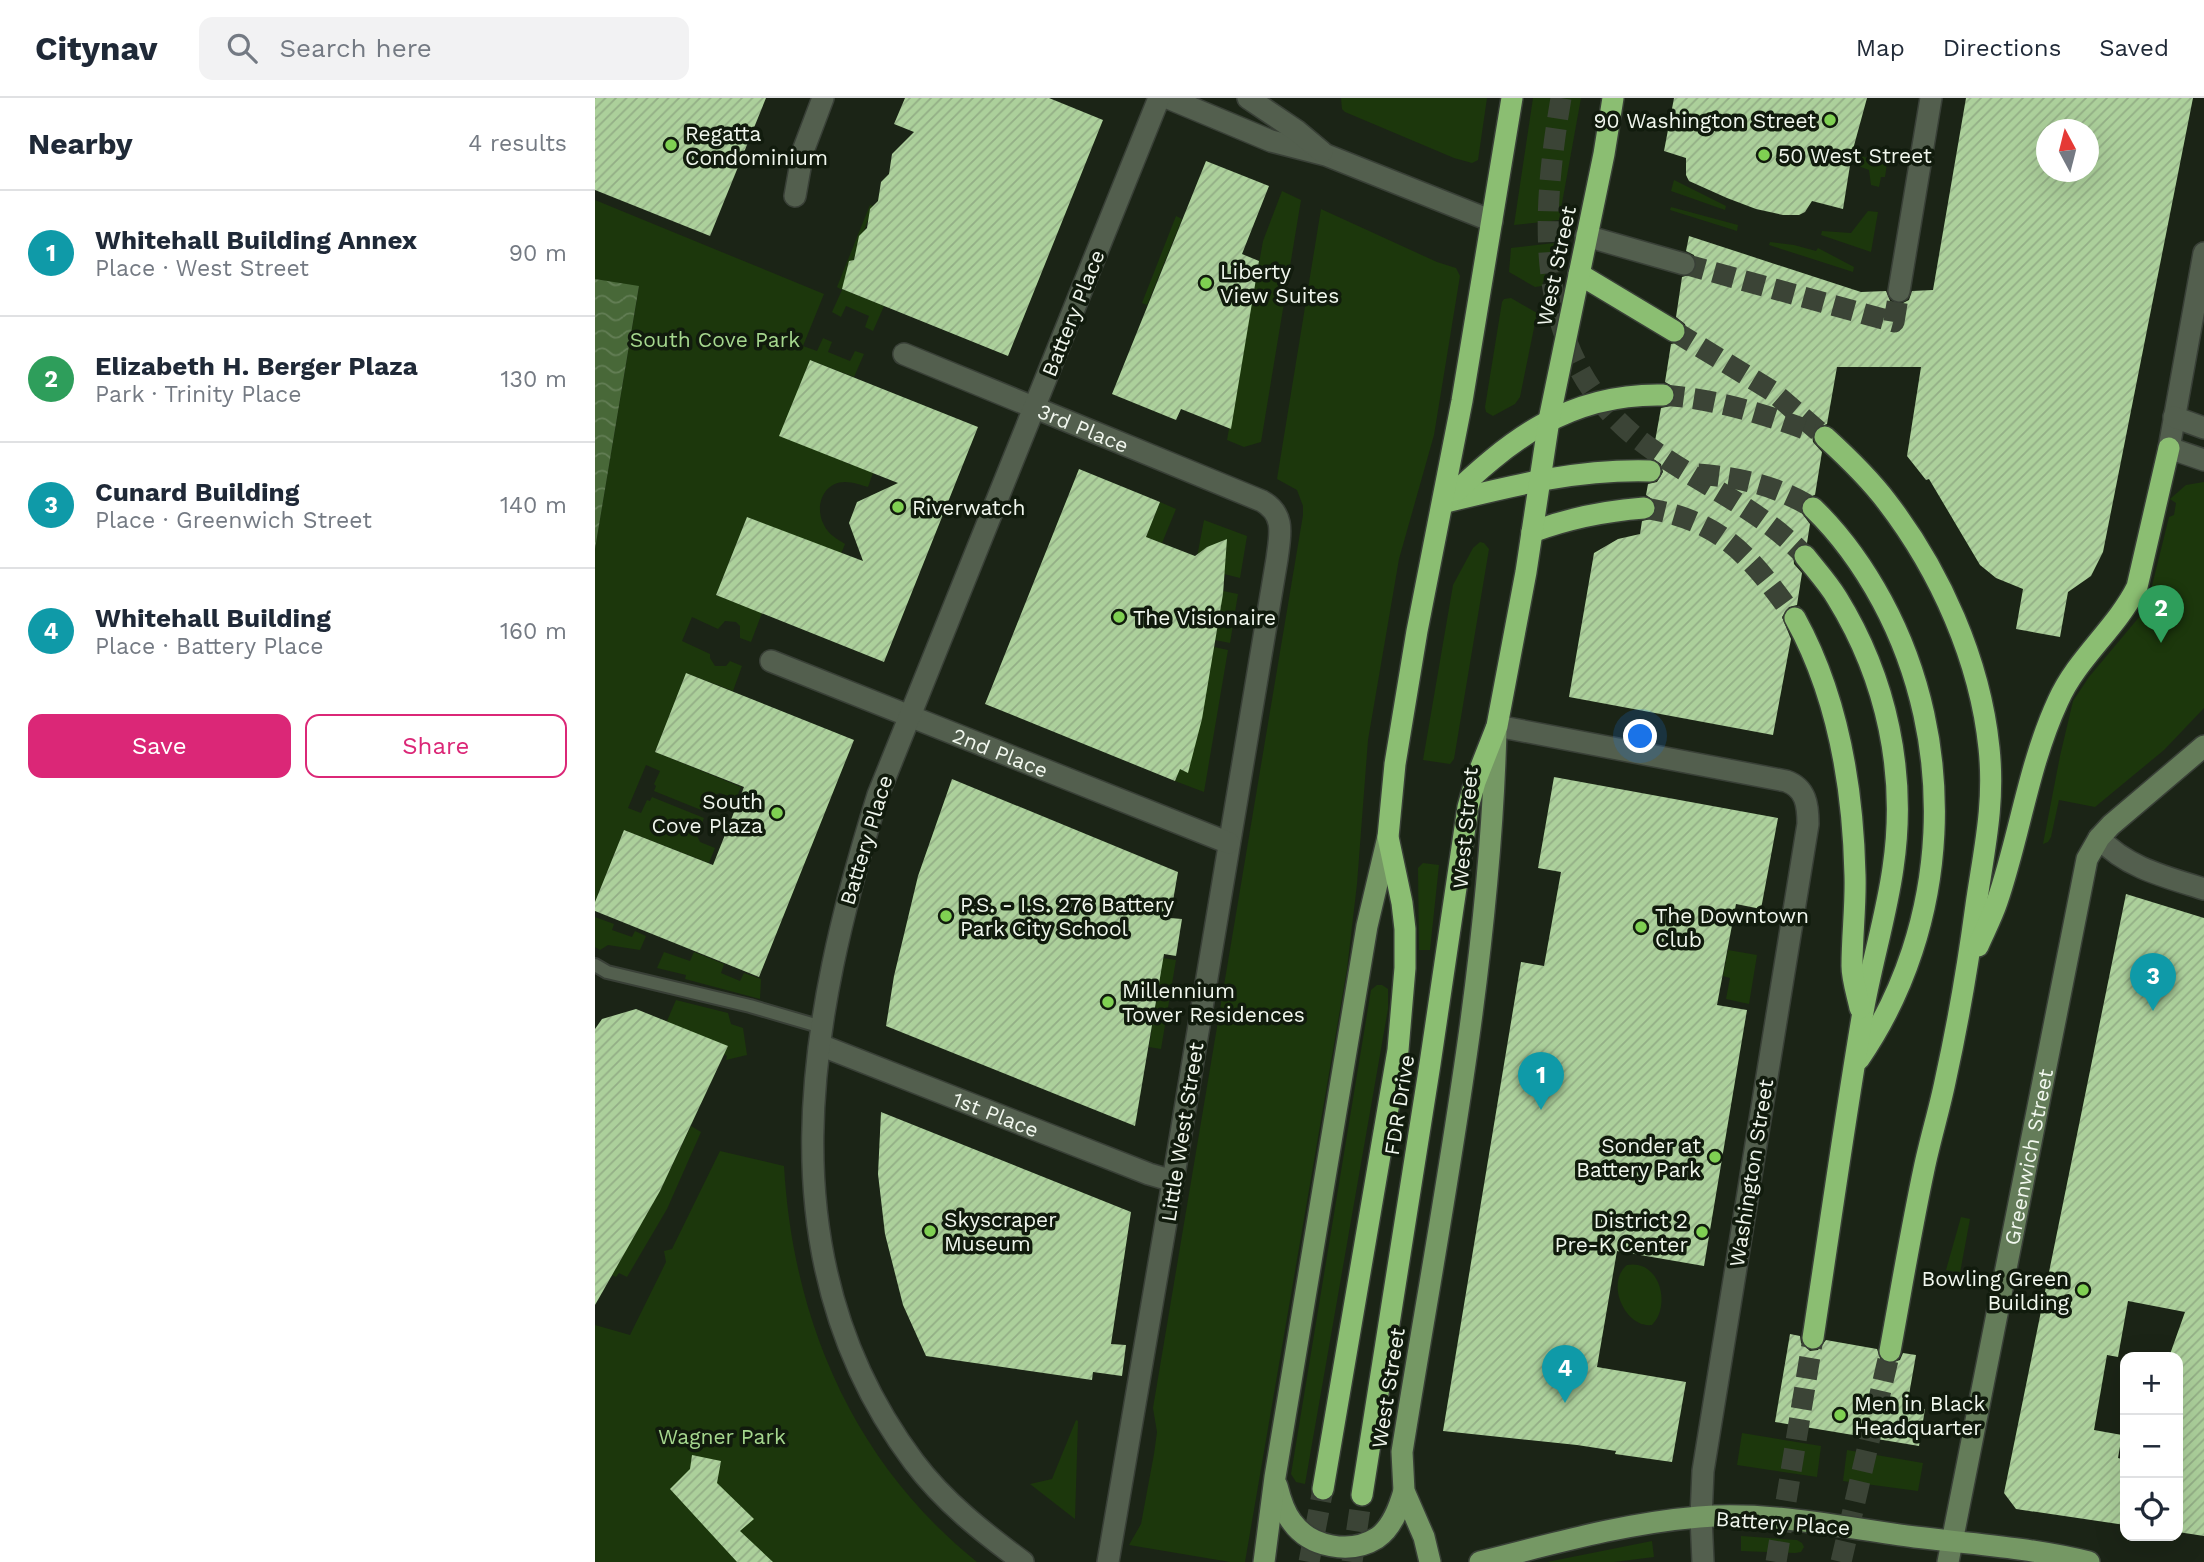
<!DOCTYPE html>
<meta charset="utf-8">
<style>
body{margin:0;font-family:"Work Sans",sans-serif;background:#f2f2f3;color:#1f2937}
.controls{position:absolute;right:21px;bottom:21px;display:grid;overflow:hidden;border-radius:14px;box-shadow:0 7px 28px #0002}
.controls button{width:63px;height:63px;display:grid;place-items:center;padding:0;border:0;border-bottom:2px solid #e0e1e3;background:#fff;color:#1f2937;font:35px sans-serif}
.compass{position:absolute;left:1441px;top:21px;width:63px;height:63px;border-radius:50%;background:#fff;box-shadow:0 7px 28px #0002;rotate:353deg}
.you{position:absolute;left:1046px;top:639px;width:24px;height:24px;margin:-18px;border:5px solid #fff;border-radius:50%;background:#1a73e8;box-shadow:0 0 0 10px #1a73e833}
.badge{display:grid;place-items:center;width:46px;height:46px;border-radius:50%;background:#db2777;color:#fff;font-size:23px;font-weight:700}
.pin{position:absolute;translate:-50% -58px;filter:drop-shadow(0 2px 4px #0008)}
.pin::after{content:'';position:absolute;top:37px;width:24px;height:21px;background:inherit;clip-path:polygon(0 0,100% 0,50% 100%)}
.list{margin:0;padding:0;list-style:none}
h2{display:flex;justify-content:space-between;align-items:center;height:91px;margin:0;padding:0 28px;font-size:30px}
h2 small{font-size:23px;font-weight:400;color:#747a83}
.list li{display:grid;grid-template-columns:46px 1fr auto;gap:21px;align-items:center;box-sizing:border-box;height:126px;padding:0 28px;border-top:2px solid #e0e1e3}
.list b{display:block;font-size:26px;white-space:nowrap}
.list p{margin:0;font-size:23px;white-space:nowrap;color:#747a83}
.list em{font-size:23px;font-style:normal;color:#747a83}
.actions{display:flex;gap:14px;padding:21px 28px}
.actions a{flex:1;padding:16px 0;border:2px solid #db2777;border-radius:14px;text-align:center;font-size:24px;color:#db2777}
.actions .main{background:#db2777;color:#fff}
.icon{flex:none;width:38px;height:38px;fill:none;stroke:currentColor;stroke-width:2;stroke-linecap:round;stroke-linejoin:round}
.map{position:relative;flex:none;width:1609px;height:1464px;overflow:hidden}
header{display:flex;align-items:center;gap:42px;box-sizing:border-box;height:98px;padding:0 35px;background:#fff;border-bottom:2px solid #e0e1e3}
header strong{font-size:33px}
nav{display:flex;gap:38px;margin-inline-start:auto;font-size:24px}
.search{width:490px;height:63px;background:#f2f2f3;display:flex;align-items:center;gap:18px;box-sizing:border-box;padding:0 24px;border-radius:14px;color:#747a83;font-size:26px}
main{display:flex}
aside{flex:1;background:#fff}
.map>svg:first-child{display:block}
.green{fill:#1c370c}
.water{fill:url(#water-waves)}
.building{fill:url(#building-hatch);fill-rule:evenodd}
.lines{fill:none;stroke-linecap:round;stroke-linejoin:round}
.street-tunnel{stroke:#3b4436;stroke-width:21;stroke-dasharray:21 10;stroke-linecap:butt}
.highway-tunnel{stroke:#3b4436;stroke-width:21;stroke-dasharray:21 10;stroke-linecap:butt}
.lane-casing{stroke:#394037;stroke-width:16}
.street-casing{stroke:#394037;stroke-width:24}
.secondary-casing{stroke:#394037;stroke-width:24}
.primary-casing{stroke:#394037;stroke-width:24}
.highway-casing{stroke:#394037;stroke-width:24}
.lane{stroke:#535f4e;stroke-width:12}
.street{stroke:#535f4e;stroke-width:21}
.secondary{stroke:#647c59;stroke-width:21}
.primary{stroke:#759864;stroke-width:21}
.highway{stroke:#8bbe72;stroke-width:21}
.poi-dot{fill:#7fd052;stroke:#111b0d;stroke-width:2.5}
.labels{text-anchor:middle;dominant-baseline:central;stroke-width:7;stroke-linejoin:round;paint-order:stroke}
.poi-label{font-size:21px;fill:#f1f7ee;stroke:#111b0d;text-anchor:start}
.street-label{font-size:21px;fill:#f1f7ee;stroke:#111b0d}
.park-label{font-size:21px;fill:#a5d78e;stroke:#111b0d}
</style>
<header>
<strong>Citynav</strong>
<div class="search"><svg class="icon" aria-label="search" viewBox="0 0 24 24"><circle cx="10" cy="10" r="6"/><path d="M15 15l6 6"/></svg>Search here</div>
<nav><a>Map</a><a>Directions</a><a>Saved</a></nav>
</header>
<main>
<aside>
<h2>Nearby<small>4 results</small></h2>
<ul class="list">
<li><span class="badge" style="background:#0f9aa8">1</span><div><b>Whitehall Building Annex</b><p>Place · West Street</p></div><em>90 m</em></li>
<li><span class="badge" style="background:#2e9e5b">2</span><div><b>Elizabeth H. Berger Plaza</b><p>Park · Trinity Place</p></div><em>130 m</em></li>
<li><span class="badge" style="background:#0f9aa8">3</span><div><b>Cunard Building</b><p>Place · Greenwich Street</p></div><em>140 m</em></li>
<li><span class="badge" style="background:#0f9aa8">4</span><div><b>Whitehall Building</b><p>Place · Battery Place</p></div><em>160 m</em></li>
</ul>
<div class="actions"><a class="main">Save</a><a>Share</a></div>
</aside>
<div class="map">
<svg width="1609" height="1464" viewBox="0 0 1609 1464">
<defs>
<pattern id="water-waves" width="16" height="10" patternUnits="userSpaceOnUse" patternTransform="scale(1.75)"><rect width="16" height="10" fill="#486838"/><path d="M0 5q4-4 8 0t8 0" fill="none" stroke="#637e55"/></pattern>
<pattern id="building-hatch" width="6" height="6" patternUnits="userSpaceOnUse" patternTransform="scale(1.75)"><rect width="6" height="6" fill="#acd09b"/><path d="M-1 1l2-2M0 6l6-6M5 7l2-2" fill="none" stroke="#93ae86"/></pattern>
</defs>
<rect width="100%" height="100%" fill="#1b2416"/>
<!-- green -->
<g class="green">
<polygon points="746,0 892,0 883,62 877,65 859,60 750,14 747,11"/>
<polygon points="938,0 986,0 964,122 919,127"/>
<polygon points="1257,55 1292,66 1290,79 1286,79 1284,89 1276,87 1274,72 1255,65"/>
<polygon points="1079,82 1131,108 1130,112 1076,93"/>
<polygon points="687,93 706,102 666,344 649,349 632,342 668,143"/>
<path d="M0 102 229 196 208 248 222 253 228 240 237 244 233 254 255 263 260 253 269 256 259 279 215 262 185 338 246 358 249 364 257 367 261 365 275 371 278 375 273 389C266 387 258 384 250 384 228 384 219 409 229 427 233 436 242 441 250 446L246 456 152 419 121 497 167 515 156 544 145 540V528L141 524 130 523 123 531 97 519 87 543 115 556V560L120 568H131L135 563 147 568 138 593 91 575 60 654 146 689 141 701 125 695 118 698 111 714 59 693 61 688 59 686 65 673 51 667 33 710 46 715 52 702 55 703 57 699 109 720 102 738 105 744 120 750 114 765 29 732 0 804V451L44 189 0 181Z"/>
<polygon points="275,107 278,108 258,163 254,164 251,174 253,175 247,191 289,208 278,233 270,229 274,218 251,208 246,219 237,214 247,192 242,189"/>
<polygon points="1076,109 1143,127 1142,133 1075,112"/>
<polygon points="726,111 842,164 861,170 865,178 839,337 804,461 773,642 762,786 752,871 650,1464 635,1464 534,1447 546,1426 559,1356 562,1334 558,1310 708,417 708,408 702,392 682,381"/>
<polygon points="1273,113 1283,114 1276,154 1226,137 1227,133 1256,135"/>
<polygon points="581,118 587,121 552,207 547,205"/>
<polygon points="1175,144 1199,147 1221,153 1223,150 1259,169 1258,174 1174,147"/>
<polygon points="959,145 947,188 940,189 914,174 916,150"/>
<polygon points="916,200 942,215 925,299 920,306 898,318 891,314 890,309 907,204 909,201"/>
<polygon points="1609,384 1609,610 1569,652 1500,709 1464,702 1456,739 1453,744 1448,746 1465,658 1478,603 1494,579 1545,518 1553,504 1574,419 1579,417 1581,405 1575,401 1591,387"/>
<polygon points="565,404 581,411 567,445 551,439"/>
<polygon points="609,422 652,438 645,480 629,476 620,446 612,449 602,459"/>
<polygon points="885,444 889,445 894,451 859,661 855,666 828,662 858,487 878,450"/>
<polygon points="628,493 643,496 635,545 620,542"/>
<polygon points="619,549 633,552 609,694 580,683 585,671 593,674"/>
<polygon points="828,765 844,767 835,852 824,852 823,770"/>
<polygon points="0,819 19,826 17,832 37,839 40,833 51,838 45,852 13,847 5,852 0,849"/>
<polygon points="1133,852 1162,857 1154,906 1131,901 1135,880 1128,878"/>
<polygon points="69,854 95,863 99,854 129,866 126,875 145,883 149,875 166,881 165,901 90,881 91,877 62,870"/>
<polygon points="568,860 581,862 566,951 554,949"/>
<polygon points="782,887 787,887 793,891 793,911 710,1386 701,1384 696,1376 776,892"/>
<polygon points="81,902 133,915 136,926 148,930 152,957 131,962 132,958 72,923"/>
<polygon points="96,1028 106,1034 72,1111 32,1179 24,1175 21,1179 17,1177 65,1093"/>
<path d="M125 1053 189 1068C198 1224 259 1365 382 1464H0V1227L35 1237 71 1164 69 1153 77 1151Z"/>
<polygon points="1366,1119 1375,1121 1365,1175 1351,1172"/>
<path d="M1032 1167C1064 1161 1077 1206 1057 1227 1030 1230 1010 1185 1032 1167Z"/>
<polygon points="481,1322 483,1323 480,1421 435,1386 457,1381"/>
<polygon points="1147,1335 1226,1348 1222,1379 1142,1367"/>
<polygon points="1252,1352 1328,1365 1323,1393 1248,1383"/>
<polygon points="1146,1438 1202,1442 1207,1445 1209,1449 1206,1454 1200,1455 1146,1453"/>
<polygon points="1057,1443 1059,1459 1019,1464 952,1464"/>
</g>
<!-- water -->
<polygon class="water" points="0,181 44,188 0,451"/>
<!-- building -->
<g class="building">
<polygon points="0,0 171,0 115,138 0,92"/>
<polygon points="310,0 454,0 508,22 413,258 247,191 254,163 259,162 264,138 272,130 275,111 283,103 286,84 294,76 297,56 319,34 299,26"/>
<polygon points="1079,0 1272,0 1257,55 1248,111 1217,103 1210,114 1204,117 1188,117 1161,111 1132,100 1094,83 1091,77 1091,60 1069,53"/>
<path d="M1371 0H1598L1508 454 1496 478 1473 494 1465 539 1421 531 1428 491 1401 480 1385 467 1334 381 1331 382 1312 358 1326 269H1242L1232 326 1221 330 1217 337 1218 344 1227 354 1220 397 1209 400 1205 407 1206 414 1215 426 1212 445 1202 447 1198 454 1199 466 1207 475 1202 507 1194 509 1187 519 1196 541 1178 637 974 599 999 455 1023 441 1045 436 1047 423 1056 421 1061 415 1060 403 1051 397 1053 386 1062 384 1068 374 1066 366 1057 360 1066 310 1076 308 1081 297 1079 289 1070 284 1076 246 1086 244 1092 234 1090 226 1081 219 1087 179 1098 176 1102 169 1099 157 1091 153 1094 138 1266 194 1291 193 1295 203 1301 206 1308 205 1314 202 1317 193 1338 192ZM1452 32H1494V74H1452Z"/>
<polygon points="611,63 674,88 647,156 664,163 636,331 586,311 581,322 517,296"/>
<polygon points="215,262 383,329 289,564 121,497 152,419 268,463 254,425 262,404 303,385 184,338"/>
<polygon points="484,371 565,404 551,439 600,458 612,449 632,441 628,496 607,621 593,675 585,671 580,683 390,606"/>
<polygon points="91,575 259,642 164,879 0,813 0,804 29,732 118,767 149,689 60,654"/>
<polygon points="959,679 1183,720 1166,811 1141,806 1122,907 1152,912 1109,1168 1022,1153 1002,1269 1091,1284 1077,1364 1020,1356 1021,1353 982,1347 848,1333 926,864 949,868 966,774 943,770"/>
<polygon points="357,681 583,774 575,820 587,821 581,858 569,856 540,1028 291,928 299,878 323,778"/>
<polygon points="1531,796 1609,820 1609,1438 1583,1434 1583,1259 1574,1259 1590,1214 1533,1203 1523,1259 1512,1257 1499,1332 1527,1337 1523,1360 1530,1362 1530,1427 1421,1411 1409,1395"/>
<polygon points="41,911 133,948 65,1093 0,1207 0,931 7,921"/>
<polygon points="286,1014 536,1114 516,1246 531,1247 527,1278 498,1274 497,1282 331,1258 308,1207 290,1136 283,1076"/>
<polygon points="1195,1236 1205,1238 1206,1245 1215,1253 1223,1252 1231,1242 1282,1251 1286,1263 1293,1266 1305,1262 1308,1255 1321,1257 1312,1308 1330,1311 1324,1348 1180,1324"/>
<polygon points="97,1357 126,1363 122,1385 159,1421 145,1433 178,1464 142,1464 75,1391 95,1371"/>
</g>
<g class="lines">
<!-- street-tunnel -->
<polyline class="street-tunnel" points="1089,166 1299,224 1304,193"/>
<!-- highway-tunnel -->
<g class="highway-tunnel">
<path d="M966 0C944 129 937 269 1058 352 1109 388 1166 412 1210 458"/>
<polyline points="1079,233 1177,293 1230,339"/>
<path d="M1068 297C1121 301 1169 316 1218 334"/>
<path d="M1103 376C1147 380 1180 387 1218 410"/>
<path d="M1049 410C1127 422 1156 459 1200 520"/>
<polyline points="714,1464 728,1391"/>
<polyline points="757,1464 767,1397"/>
<polyline points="1181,1464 1218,1240"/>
<polyline points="1246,1464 1295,1253"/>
</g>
<defs>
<polyline id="lane" points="0,867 12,874 155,908 227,929"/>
<g id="street">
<polyline points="573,0 676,43 731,57 897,123"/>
<polyline points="653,0 702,33 727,54"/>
<polyline points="200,98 208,53 228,0"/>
<polyline points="991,138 1089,166"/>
<polyline points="1609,155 1574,350 1609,362"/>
<polyline points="1304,193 1336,0"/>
<path id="s1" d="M309 256 667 403C691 417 685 437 682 461 626 795 571 1130 513 1464"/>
<polyline points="1579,319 1609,330"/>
<path id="s2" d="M176 563 634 745"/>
<path d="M902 628 1191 683C1211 690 1213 707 1213 726L1108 1373 1106 1419 1108 1464"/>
<path d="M1504 740C1532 770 1571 779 1609 791"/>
<path id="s3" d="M225 947 554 1076 578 1083"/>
<path d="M428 1464C389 1435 349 1404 319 1364 167 1161 213 921 283 697L564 0"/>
</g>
<g id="secondary">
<path id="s4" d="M1353 1464 1492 761 1504 740 1516 727 1609 648"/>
</g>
<g id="primary">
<path d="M682 1388C685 1400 689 1414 697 1424 715 1449 755 1457 782 1440 797 1430 804 1410 809 1393"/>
<polyline points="669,1464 680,1379 772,828 793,739"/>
<path d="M835 1464 829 1439 809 1393 807 1354C845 1116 895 872 901 631"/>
<path d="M885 1464C957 1446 1030 1425 1104 1419 1176 1413 1249 1430 1320 1439 1379 1446 1436 1450 1494 1464"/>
</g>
<g id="highway">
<polyline points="984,176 1079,233"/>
<path d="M1230 339C1252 359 1274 380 1292 404 1345 473 1385 562 1394 650 1400 706 1389 752 1381 807 1373 867 1363 925 1350 984 1344 1013 1335 1042 1329 1071 1316 1132 1306 1193 1295 1253"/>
<path d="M851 404C920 387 983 371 1055 373"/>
<path d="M849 405C914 342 973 295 1068 297"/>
<path d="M1218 410C1247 438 1268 468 1287 503 1364 646 1356 827 1264 961"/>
<path d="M937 434C974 420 1010 413 1049 410"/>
<path d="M1210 458C1221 472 1233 485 1242 500 1292 581 1312 676 1298 770 1291 820 1275 870 1267 920 1249 1027 1234 1134 1218 1240"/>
<path d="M1200 520C1243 598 1258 688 1260 777 1261 807 1257 837 1257 868 1257 881 1262 896 1265 910"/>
<path d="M1383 848C1389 834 1397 819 1402 804 1425 737 1433 668 1463 603 1482 560 1521 531 1542 489L1574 350"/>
<polyline points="728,1391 803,952 810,870 810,831 807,805 793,739 800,666 822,533 867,303 917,0"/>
<polyline points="767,1397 835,966 873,709 880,684 902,628 931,474 954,322 1009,56 1018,0"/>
</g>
</defs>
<!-- lane casing -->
<use href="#lane" class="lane-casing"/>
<!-- street casing -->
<use href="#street" class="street-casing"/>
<!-- secondary casing -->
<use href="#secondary" class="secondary-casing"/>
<!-- primary casing -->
<use href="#primary" class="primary-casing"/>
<!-- highway casing -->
<use href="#highway" class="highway-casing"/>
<!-- lane -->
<use href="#lane" class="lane"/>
<!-- street -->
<use href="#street" class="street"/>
<!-- secondary -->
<use href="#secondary" class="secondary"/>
<!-- primary -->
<use href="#primary" class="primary"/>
<!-- highway -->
<use href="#highway" class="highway"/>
</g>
<!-- markers -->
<g class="poi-dot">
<circle cx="1235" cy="22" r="7"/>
<circle cx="76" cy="47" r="7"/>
<circle cx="1169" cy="57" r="7"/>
<circle cx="611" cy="185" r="7"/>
<circle cx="303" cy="409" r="7"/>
<circle cx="524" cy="519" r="7"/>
<circle cx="182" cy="715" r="7"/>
<circle cx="351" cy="818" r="7"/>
<circle cx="1046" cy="829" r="7"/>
<circle cx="513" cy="904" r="7"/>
<circle cx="1120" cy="1059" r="7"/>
<circle cx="335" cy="1133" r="7"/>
<circle cx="1107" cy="1134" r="7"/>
<circle cx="1488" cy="1192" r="7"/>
<circle cx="1245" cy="1317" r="7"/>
</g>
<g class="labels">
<!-- poi labels -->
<g class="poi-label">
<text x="1221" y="22" text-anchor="end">90 Washington Street</text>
<text x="90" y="35">Regatta<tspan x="90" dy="24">Condominium</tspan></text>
<text x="1183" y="57">50 West Street</text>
<text x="625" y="173">Liberty<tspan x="625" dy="24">View Suites</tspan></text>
<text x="317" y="409">Riverwatch</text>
<text x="538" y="519">The Visionaire</text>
<text x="168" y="703" text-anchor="end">South<tspan x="168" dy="24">Cove Plaza</tspan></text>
<text x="365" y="806">P.S. - I.S. 276 Battery<tspan x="365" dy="24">Park City School</tspan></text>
<text x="1060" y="817">The Downtown<tspan x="1060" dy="24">Club</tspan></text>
<text x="527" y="892">Millennium<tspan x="527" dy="24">Tower Residences</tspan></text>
<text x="1106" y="1047" text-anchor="end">Sonder at<tspan x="1106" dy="24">Battery Park</tspan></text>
<text x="349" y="1121">Skyscraper<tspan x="349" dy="24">Museum</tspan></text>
<text x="1093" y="1122" text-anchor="end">District 2<tspan x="1093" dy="24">Pre-K Center</tspan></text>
<text x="1474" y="1180" text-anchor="end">Bowling Green<tspan x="1474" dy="24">Building</tspan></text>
<text x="1259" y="1305">Men in Black<tspan x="1259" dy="24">Headquarter</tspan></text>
</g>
<!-- street labels -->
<g class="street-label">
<text transform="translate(961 168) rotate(-78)">West Street</text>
<text transform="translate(478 215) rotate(-68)">Battery Place</text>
<text stroke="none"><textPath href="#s1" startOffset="194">3rd Place</textPath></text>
<text stroke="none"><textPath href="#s2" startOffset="247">2nd Place</textPath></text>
<text transform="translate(870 730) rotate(-85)">West Street</text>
<text transform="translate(271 742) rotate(-73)">Battery Place</text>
<text transform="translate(804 1007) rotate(-81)">FDR Drive</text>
<text stroke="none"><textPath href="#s3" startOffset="189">1st Place</textPath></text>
<text transform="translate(587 1034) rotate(-81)">Little West Street</text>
<text stroke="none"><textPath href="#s4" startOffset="413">Greenwich Street</textPath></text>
<text transform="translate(1156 1075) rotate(-81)">Washington Street</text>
<text transform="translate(793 1290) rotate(-81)">West Street</text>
<text transform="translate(1188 1425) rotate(4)">Battery Place</text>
</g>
<!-- park labels -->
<g class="park-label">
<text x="120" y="241">South Cove Park</text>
<text x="127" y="1338">Wagner Park</text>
</g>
</g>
</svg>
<div class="controls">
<button>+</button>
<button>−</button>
<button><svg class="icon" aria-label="locate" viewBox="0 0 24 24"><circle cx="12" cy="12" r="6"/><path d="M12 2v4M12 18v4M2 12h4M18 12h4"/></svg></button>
</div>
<svg class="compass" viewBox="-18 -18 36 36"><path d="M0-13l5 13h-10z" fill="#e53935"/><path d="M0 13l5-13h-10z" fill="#747a83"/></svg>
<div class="you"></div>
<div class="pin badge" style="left:946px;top:1012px;background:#0f9aa8">1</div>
<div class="pin badge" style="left:1566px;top:545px;background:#2e9e5b">2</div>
<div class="pin badge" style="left:1558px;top:913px;background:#0f9aa8">3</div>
<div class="pin badge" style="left:970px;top:1305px;background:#0f9aa8">4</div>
</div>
</main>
